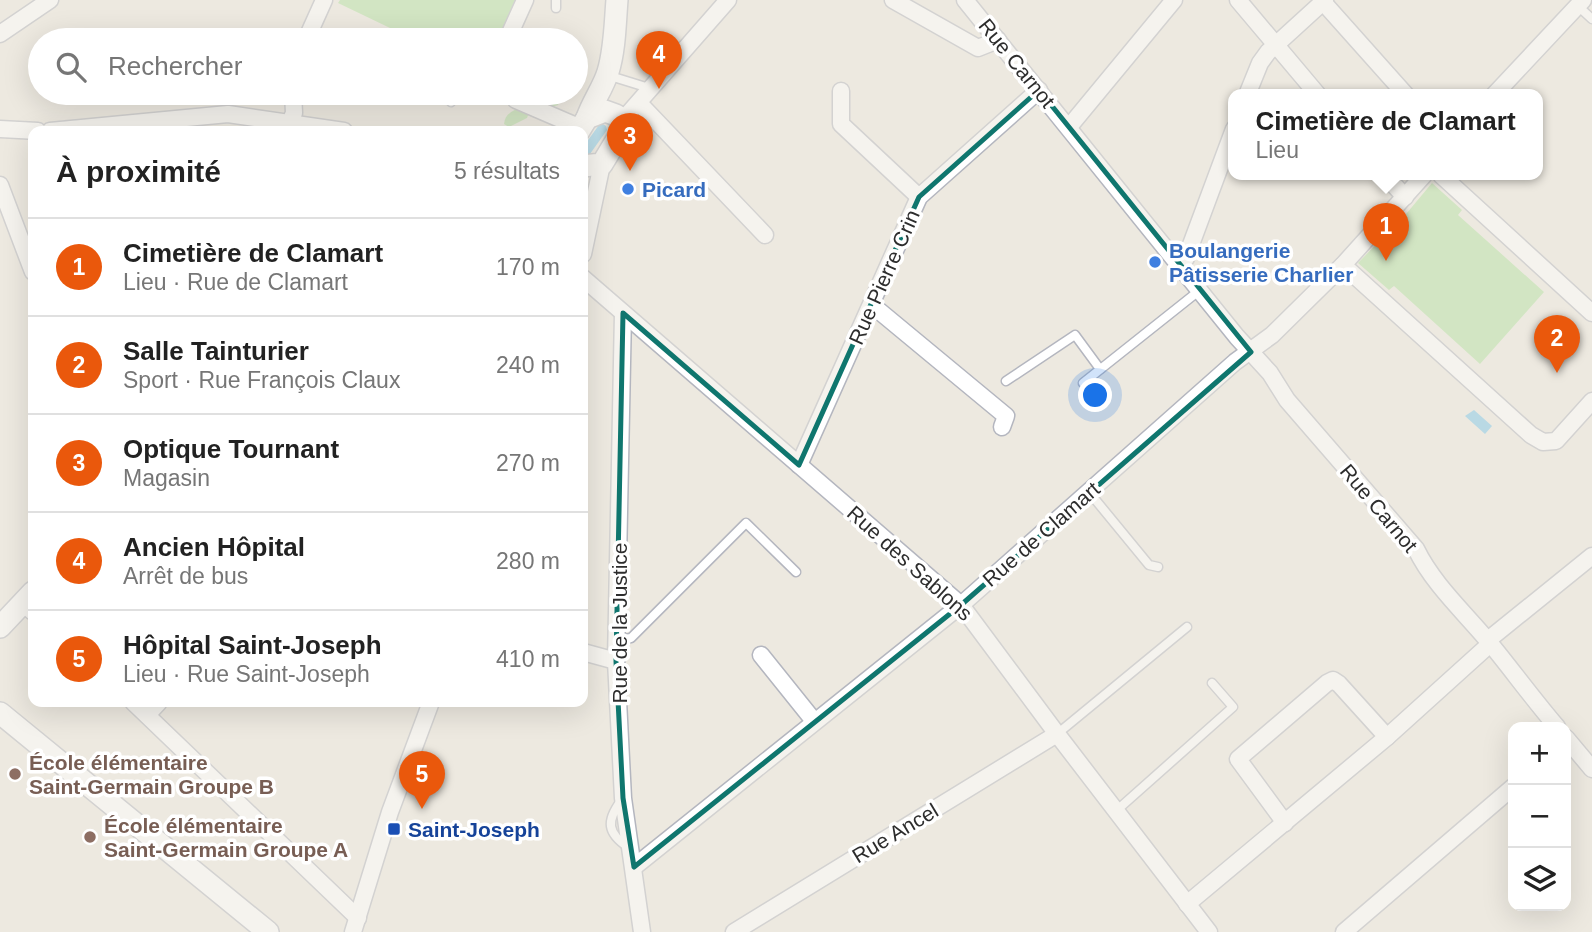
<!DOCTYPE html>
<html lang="fr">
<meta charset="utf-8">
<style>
body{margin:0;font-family:Arial,sans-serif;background:#f2f2f2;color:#222}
.controls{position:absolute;right:21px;bottom:21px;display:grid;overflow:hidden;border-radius:14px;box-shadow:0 7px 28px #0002}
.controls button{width:63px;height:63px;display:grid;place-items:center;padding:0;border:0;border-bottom:2px solid #e0e0e0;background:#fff;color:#222;font:35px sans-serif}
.you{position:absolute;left:1096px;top:396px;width:24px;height:24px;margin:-18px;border:5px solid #fff;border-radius:50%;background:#1a73e8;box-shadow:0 0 0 10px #1a73e833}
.badge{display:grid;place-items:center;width:46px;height:46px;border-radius:50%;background:#ea580c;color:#fff;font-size:23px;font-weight:700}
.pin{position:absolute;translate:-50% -58px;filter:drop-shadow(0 2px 4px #0008)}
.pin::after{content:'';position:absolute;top:37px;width:24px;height:21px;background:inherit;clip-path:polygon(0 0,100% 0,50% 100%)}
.popup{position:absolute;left:1228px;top:89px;width:315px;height:91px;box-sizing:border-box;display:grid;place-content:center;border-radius:14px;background:#fff;filter:drop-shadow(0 2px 5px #0005);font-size:23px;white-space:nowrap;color:#767676}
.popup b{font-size:26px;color:#222}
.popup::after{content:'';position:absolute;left:50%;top:100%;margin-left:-14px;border:14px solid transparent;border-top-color:#fff}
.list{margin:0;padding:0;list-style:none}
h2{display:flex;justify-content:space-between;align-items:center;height:91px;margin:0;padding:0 28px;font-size:30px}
h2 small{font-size:23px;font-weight:400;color:#767676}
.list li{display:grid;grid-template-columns:46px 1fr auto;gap:21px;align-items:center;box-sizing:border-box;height:98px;padding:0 28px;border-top:2px solid #e0e0e0}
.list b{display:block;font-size:26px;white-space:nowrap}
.list p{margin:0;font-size:23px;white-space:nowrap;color:#767676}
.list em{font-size:23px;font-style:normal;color:#767676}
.icon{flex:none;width:38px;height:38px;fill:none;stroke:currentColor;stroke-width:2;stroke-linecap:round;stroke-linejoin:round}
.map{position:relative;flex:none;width:1592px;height:932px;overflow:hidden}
.search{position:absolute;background:#fff;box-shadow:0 7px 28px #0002;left:28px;top:28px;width:560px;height:77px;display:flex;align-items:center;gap:18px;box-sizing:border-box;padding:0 24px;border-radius:38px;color:#767676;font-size:26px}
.panel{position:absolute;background:#fff;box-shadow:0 7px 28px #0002;left:28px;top:126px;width:560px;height:581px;border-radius:14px}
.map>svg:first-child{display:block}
.green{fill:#b2e1a0}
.water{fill:#7ac5e9}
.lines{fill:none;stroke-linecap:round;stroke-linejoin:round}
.lane-casing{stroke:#b4b6bf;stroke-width:11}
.street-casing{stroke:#b4b6bf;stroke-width:19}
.secondary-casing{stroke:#b4b6bf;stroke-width:24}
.lane{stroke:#fff;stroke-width:8}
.street{stroke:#fff;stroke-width:16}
.secondary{stroke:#fff;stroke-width:21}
.marked{fill:none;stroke:#0f766e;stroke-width:5;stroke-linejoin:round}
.shop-dot{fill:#3f7fe0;stroke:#fff;stroke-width:2.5}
.education-dot{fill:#8d6e63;stroke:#fff;stroke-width:2.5}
.transit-dot{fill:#1a4fb4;stroke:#fff;stroke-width:2.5}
.labels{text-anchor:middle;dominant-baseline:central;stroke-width:7;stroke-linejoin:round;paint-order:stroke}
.street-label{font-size:21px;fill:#2d2d2d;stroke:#fff}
.shop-label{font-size:21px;font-weight:bold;fill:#366cbe;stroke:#fff;text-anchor:start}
.education-label{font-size:21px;font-weight:bold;fill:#785e54;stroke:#fff;text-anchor:start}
.transit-label{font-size:21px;font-weight:bold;fill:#164399;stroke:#fff;text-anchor:start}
</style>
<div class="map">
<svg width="1592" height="932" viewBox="0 0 1592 932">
<rect width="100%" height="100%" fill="#ede9e0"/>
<!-- green -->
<g class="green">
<polygon points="340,0 518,0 498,40 415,40 338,3"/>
<polygon points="522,93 564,93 558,105 548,108 524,96"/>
<path d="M523 107 529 113 527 118 509 127 504 124C505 113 514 110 523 107Z"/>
<polygon points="1432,183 1462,210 1458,215 1544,292 1480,364 1394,286 1389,290 1358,263 1388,232 1391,232"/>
</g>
<!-- water -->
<g class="water">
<polygon points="603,124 606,126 607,130 590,154 587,155 583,153 583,147 599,125"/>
<polygon points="1474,410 1492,426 1485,434 1465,416"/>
</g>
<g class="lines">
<defs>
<g id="lane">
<polyline points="1578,6 1592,19"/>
<polyline points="556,8 556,0"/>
<polyline points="607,75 649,88"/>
<polyline points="451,102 455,93"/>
<polyline points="1006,381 1075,335 1100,369"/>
<polyline points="1083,383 1200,290"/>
<polyline points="1089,492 1149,565 1158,567"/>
<polyline points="617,640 631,638 746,523 796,572"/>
<polyline points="1057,734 1187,627"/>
<path d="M621 801C606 821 607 833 628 847"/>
<polyline points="1116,811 1233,707 1212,683"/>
</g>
<g id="street">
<polyline points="893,0 978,48 998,40"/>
<path d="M965 0 1237 337 1270 373 1287 400 1416 549C1433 584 1464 612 1489 642 1512 670 1533 699 1557 727"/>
<polyline points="1238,0 1318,95"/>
<polyline points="1323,2 1406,95"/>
<polyline points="0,34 50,0"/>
<polyline points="306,40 324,0"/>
<polyline points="507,40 525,0"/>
<polyline points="841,91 841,124 919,197"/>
<polyline points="517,93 516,100 581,128"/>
<polyline points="1247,95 1260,63 1268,52 1325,0"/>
<polyline points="1494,95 1583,0"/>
<polyline points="639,103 765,235"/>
<polyline points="622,121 728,0"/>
<polyline points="290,122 294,113 293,93"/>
<polyline points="1069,127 1174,0"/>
<polyline points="0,129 38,131"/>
<polyline points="50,131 228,114 344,131"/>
<polyline points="1385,175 1405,197"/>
<polyline points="1441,175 1592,313"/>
<polyline points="0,185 33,272"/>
<polyline points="583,254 602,164"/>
<polyline points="1180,265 1186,258 1234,129"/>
<polyline points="1343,265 1531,435 1543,442 1556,441 1592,401"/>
<polyline points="583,278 961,605 1057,734 1209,932"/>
<polyline points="872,305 1006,416 1002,427"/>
<polyline points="623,313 616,661 623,798 642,932"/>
<polyline points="799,465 919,197 1039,90"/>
<polyline points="23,603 33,612"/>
<polyline points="1488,640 1592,556"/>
<polyline points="583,652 616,661"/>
<polyline points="761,655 814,721"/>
<polyline points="133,702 358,918"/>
<polyline points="147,715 159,702"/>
<polyline points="1566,738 1592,769"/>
<polyline points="1285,823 1238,759 1327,683 1333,680 1339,684 1387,737"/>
<polyline points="634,867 961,605 1235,362 1272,335 1343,265 1424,175"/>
<polyline points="1187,904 1387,737 1490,644"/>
<polyline points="353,932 390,812 431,702"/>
<polyline points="734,932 1057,734"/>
<polyline points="1344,932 1513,787"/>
</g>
<g id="secondary">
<path d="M587 118C593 101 603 88 608 72 615 49 615 24 617 0"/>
<polyline points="579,131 587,118 605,111 616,115 622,121 619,136 602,164 583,166"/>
<polyline points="0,627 33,592"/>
<polyline points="0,713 268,932"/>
</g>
</defs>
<!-- lane casing -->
<use href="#lane" class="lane-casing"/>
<!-- street casing -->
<use href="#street" class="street-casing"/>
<!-- secondary casing -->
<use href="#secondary" class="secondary-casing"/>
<!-- lane -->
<use href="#lane" class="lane"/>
<!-- street -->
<use href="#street" class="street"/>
<!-- secondary -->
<use href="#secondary" class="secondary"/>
</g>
<!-- marked area -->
<path d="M0 0H1592V932H0ZM1039 90 1251 352 961 605 634 867 623 798 616 661 623 313 799 465 919 197Z" fill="#ede9e0" fill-opacity=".55" fill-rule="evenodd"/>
<path class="marked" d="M1039 90 1251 352 961 605 634 867 623 798 616 661 623 313 799 465 919 197Z"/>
<!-- markers -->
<g class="shop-dot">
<circle cx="628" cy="189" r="7"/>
<circle cx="1155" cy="262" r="7"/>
</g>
<g class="education-dot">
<circle cx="15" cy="774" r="7"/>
<circle cx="90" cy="837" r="7"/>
</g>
<rect class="transit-dot" x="387" y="822" width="14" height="14" rx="3.5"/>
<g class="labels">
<!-- street labels -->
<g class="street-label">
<text transform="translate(1017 63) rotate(51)">Rue Carnot</text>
<text transform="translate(884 277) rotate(-66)">Rue Pierre Crin</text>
<text transform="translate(1379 508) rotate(50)">Rue Carnot</text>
<text transform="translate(1041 534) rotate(-41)">Rue de Clamart</text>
<text transform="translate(910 563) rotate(42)">Rue des Sablons</text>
<text transform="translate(619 623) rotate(-90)">Rue de la Justice</text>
<text transform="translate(895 833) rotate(-31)">Rue Ancel</text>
</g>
<!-- shop labels -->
<g class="shop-label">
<text x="642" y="189">Picard</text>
<text x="1169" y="250">Boulangerie<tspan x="1169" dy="24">Pâtisserie Charlier</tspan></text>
</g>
<!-- education labels -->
<g class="education-label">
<text x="29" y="762">École élémentaire<tspan x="29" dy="24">Saint-Germain Groupe B</tspan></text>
<text x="104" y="825">École élémentaire<tspan x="104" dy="24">Saint-Germain Groupe A</tspan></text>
</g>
<!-- transit labels -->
<g class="transit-label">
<text x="408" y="829">Saint-Joseph</text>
</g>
</g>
</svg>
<div class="controls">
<button>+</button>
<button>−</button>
<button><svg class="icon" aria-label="layers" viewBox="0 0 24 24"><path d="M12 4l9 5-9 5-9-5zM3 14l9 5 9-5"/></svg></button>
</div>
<div class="you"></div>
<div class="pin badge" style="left:1386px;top:261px">1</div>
<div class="popup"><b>Cimetière de Clamart</b>Lieu</div>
<div class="pin badge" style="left:1557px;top:373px">2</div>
<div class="pin badge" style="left:630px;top:171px">3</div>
<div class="pin badge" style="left:659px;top:89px">4</div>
<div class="pin badge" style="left:422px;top:809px">5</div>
<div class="search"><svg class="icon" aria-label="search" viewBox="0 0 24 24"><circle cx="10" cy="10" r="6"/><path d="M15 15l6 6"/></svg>Rechercher</div>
<section class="panel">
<h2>À proximité<small>5 résultats</small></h2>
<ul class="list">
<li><span class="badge">1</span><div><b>Cimetière de Clamart</b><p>Lieu · Rue de Clamart</p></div><em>170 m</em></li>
<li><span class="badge">2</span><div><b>Salle Tainturier</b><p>Sport · Rue François Claux</p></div><em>240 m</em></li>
<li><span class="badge">3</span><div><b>Optique Tournant</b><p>Magasin</p></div><em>270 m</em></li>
<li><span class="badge">4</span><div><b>Ancien Hôpital</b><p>Arrêt de bus</p></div><em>280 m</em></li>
<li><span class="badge">5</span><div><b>Hôpital Saint-Joseph</b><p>Lieu · Rue Saint-Joseph</p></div><em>410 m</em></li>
</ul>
</section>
</div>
